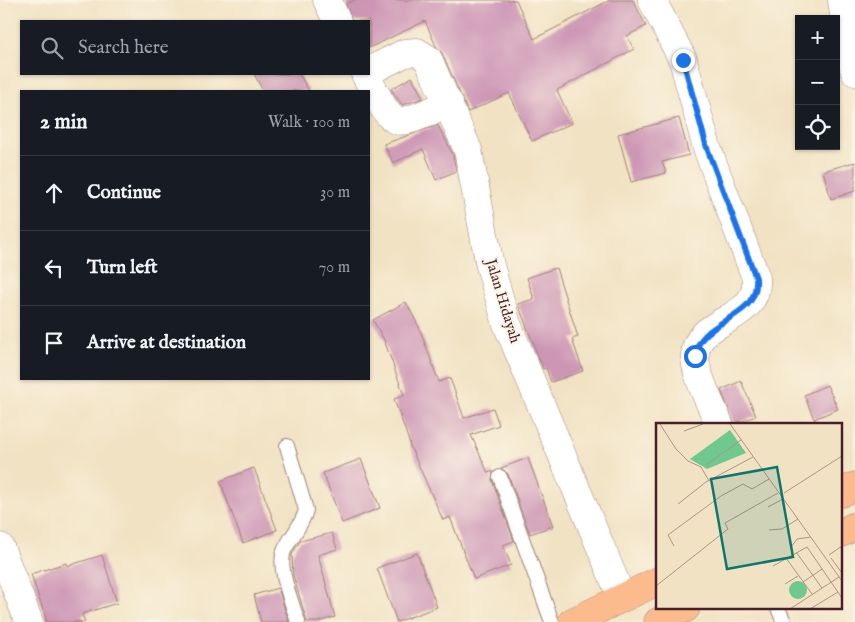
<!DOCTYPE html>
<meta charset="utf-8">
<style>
body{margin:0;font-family:"IM FELL English",serif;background:#242831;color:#f1f3f6}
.controls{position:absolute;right:15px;top:15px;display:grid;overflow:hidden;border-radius:0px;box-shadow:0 1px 4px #0004}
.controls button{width:45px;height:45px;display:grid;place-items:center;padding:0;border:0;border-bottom:1px solid #363941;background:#171b24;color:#f1f3f6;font:25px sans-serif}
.stop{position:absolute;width:15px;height:15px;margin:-11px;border:4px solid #1a73e8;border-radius:50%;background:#fff}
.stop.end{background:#1a73e8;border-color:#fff;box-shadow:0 1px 5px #0008}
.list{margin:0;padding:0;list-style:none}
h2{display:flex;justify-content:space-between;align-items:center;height:65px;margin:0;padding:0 20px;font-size:21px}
h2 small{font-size:16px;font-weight:400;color:#9ea1a6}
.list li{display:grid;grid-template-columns:32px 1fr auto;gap:15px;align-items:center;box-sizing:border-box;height:75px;padding:0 20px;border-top:1px solid #363941}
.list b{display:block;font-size:19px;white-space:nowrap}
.list em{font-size:16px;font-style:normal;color:#9ea1a6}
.icon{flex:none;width:28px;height:28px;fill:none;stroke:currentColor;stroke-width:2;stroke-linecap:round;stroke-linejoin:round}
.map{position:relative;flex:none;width:855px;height:622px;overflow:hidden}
.search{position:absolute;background:#171b24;box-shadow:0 1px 4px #0004;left:20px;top:20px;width:350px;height:55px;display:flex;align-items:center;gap:12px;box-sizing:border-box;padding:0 18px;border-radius:0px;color:#9ea1a6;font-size:19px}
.panel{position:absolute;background:#171b24;box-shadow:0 1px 4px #0004;left:20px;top:90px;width:350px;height:290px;border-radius:0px}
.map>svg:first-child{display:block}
.building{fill:#cd96b5}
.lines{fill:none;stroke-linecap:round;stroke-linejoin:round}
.lane-casing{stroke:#9e8077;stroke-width:16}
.street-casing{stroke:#9e8077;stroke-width:29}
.highway-casing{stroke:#9e8077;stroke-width:29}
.lane{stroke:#fff;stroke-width:14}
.street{stroke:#fff;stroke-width:28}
.highway{stroke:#fbbb8d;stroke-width:28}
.route{stroke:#1a73e8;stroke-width:6}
.labels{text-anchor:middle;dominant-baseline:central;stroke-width:4;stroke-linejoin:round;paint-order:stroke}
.street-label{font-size:15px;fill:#4a1f2b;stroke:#fcf5e5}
.inset-road{fill:none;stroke:#ae9486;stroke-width:1}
.view{fill:#0f766e;fill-opacity:0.15;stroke:#0f766e;stroke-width:2.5}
.inset-edge{fill:none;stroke:#4a1f2b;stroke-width:2.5}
</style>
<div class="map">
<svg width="855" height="622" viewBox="0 0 855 622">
<rect width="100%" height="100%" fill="#fcf5e5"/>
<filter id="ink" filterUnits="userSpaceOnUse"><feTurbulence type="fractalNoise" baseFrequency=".02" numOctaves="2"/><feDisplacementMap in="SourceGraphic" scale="10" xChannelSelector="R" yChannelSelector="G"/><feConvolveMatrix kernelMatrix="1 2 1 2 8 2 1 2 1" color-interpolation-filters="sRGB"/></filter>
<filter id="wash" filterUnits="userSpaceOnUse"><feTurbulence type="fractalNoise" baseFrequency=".0096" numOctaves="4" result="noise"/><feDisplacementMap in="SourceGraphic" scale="20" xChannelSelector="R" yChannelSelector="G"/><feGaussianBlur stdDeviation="1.12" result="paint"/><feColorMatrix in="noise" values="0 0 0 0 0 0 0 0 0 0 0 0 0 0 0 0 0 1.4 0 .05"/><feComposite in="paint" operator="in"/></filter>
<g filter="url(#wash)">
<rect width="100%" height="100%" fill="#f1e2c3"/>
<g id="blocks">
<!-- building -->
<g class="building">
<polygon points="355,0 516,0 534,39 610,0 633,0 646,26 627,36 634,49 557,90 572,123 532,141 509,93 468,112 442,53 436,46 425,21 369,48 369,21 352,21 346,4"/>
<polygon points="254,74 299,74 309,91 263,91"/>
<polygon points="412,77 423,98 402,105 391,89"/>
<polygon points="679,118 689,155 662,162 666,173 631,182 618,134"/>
<polygon points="438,125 453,155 456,171 436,180 423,149 393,163 384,144"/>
<polygon points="855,162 855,191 831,199 823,171"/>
<polygon points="556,268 578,337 572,339 583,371 551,382 546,368 543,369 518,304 534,299 527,278"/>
<polygon points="406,302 419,327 439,382 450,378 464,418 493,408 499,425 471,435 488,473 493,471 492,480 514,541 503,545 511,565 474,579 450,517 443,520 409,444 410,444 394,399 404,395 384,340 373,320"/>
<polygon points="741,381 756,416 734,424 721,390"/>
<polygon points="827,385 838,409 814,419 804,395"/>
<polygon points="528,458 553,526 530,534 508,474 501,468"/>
<polygon points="361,459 380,508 342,523 323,473"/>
<polygon points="254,468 277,530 243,543 220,481"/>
<polygon points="332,533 337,549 318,555 335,617 318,622 307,622 293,575 292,554 300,541"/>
<polygon points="417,553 437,607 397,622 377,568"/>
<polygon points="102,555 117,603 82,614 85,622 47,622 31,574 66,563 67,566"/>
<polygon points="278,588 289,622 261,622 254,595"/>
</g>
</g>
</g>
<g filter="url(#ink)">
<use href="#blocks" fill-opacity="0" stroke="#9e8077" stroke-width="1"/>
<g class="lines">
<defs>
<g id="lane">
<path d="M287 446 306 510C302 526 290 537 284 551 277 568 293 605 298 622"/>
<polyline points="500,477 552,622"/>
<polyline points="778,608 784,622"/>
</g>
<g id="street">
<polyline points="327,0 337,21"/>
<path d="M652 0 683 60 707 148 756 278C760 323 696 317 695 355 694 373 712 406 719 424"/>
<polyline points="842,0 848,46 855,72"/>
<polyline points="369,71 405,53 417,52 428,59 468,150 490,266 507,324 622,598"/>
<path d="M365 74C396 131 389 130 449 103"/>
<polyline points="0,547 29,622"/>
</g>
<g id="highway">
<polyline points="841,493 855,486"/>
<polyline points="841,533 855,526"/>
<polyline points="572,622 658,581"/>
<polyline points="658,622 686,608"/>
</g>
</defs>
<!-- lane casing -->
<use href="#lane" class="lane-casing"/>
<!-- street casing -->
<use href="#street" class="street-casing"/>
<!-- highway casing -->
<use href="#highway" class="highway-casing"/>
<!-- lane -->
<use href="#lane" class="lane"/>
<!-- street -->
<use href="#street" class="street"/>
<!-- highway -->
<use href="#highway" class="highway"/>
</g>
</g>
<g class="lines" filter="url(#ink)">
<!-- route -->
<path class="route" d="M683 60 707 148 756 278C760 321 700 317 695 356"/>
</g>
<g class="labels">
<!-- street labels -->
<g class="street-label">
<text transform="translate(503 301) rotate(73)">Jalan Hidayah</text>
</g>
</g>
<!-- overview -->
<g transform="translate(656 423)">
<rect width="186" height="186" fill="#f1e2c3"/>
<path d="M74 7 90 30 51 46 34 36Z" fill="#6fc98f"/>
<path d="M133 167a9 9 0 1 1 18 0a9 9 0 1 1-18 0Z" fill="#6fc98f"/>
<path class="inset-road" d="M4 1 20 26 32 38 45 44 53 58M74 1 186 158M28 8 47 1M50 42 85 17M128 70 186 33M22 81 50 59 97 34M112 84 127 76M113 107 126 106 142 96M18 123 12 112 65 73 87 61 96 66 113 56M135 124 141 116 155 114M140 129 166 165M173 132 186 123M130 135 156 171M175 135 186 150M117 143 151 124 186 175M147 159 166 146M129 161 142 153M0 163 72 106 69 100 122 70M134 186 183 154M154 186 182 169"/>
<path class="view" d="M121 44 137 134 71 146 55 56Z"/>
<rect width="186" height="186" class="inset-edge"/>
</g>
</svg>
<div class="controls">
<button>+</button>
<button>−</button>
<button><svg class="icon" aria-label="locate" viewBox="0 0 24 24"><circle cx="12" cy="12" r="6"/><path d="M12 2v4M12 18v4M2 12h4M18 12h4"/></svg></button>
</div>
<div class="stop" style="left:695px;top:356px"></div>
<div class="stop end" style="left:683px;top:60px"></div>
<div class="search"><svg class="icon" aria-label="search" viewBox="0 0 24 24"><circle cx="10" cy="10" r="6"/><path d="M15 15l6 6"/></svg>Search here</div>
<section class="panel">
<h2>2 min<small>Walk · 100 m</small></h2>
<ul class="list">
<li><svg class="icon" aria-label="ahead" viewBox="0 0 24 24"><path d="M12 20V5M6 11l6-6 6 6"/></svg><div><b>Continue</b></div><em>30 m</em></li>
<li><svg class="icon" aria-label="left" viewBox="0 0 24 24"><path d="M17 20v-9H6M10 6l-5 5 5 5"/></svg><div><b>Turn left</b></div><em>70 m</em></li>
<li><svg class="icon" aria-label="arrive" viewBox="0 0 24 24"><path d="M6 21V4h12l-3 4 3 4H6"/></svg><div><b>Arrive at destination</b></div></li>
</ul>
</section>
</div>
